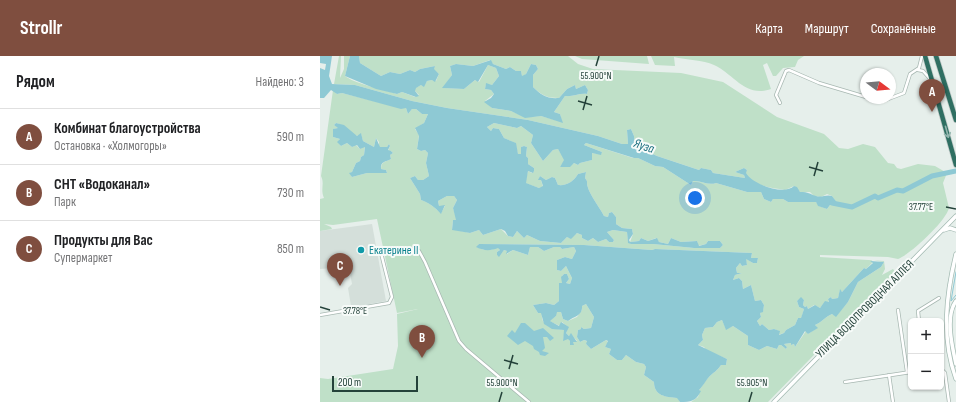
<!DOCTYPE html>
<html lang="ru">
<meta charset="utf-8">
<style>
body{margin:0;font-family:"Sofia Sans Condensed",sans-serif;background:#f2f2f2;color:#202124}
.controls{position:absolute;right:12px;bottom:12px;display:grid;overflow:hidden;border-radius:6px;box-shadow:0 1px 3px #0004}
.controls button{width:36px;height:36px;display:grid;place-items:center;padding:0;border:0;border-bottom:1px solid #e0e0e0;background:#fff;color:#202124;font:20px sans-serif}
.compass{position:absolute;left:540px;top:12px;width:36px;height:36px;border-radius:50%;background:#fff;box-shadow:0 1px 3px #0004;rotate:106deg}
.scale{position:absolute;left:12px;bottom:10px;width:86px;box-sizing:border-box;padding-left:4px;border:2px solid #24423a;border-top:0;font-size:11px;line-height:14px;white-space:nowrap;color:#24423a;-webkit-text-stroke:3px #f7fbf9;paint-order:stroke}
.you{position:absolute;left:375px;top:142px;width:14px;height:14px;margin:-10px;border:3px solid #fff;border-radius:50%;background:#1a73e8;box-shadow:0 0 0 6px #1a73e833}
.badge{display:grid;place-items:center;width:26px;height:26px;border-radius:50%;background:#7f4e3f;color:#fff;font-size:13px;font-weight:700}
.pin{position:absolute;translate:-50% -33px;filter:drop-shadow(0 1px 2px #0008)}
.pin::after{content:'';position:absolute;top:21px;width:14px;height:12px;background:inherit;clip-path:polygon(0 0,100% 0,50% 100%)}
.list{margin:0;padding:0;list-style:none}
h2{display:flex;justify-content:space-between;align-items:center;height:52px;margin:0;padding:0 16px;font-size:17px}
h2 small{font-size:13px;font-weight:400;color:#757577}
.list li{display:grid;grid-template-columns:26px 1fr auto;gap:12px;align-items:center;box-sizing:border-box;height:56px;padding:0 16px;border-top:1px solid #e0e0e0}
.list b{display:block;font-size:15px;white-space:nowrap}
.list p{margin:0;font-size:13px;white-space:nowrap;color:#757577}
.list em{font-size:13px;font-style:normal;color:#757577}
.map{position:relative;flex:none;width:636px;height:346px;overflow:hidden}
header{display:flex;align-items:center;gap:24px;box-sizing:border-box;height:56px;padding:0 20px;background:#7f4e3f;color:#fff}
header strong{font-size:19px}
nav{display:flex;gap:22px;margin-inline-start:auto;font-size:14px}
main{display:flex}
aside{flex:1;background:#fff}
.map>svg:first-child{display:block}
.built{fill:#d4dfda}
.green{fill:#bfe0c8;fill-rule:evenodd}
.water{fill:#8ec9d4}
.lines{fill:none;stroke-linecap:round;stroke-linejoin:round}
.stream{stroke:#8ec9d4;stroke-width:1}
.river{stroke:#8ec9d4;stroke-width:5}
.street-casing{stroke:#a8b8b2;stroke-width:4}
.secondary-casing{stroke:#a4bbb3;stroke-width:5}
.highway-casing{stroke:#c2cac8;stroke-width:6}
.street{stroke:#fff;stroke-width:2.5}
.secondary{stroke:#fff;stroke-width:3.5}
.highway{stroke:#2f6f62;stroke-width:4.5}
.oneway{stroke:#93b5ae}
.ticks{fill:none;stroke:#24423a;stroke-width:1.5}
.culture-dot{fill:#0f9aa8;stroke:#f7fbf9;stroke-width:1.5}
.labels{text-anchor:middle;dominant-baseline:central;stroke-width:4;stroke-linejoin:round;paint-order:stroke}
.culture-label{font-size:12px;fill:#0d838f;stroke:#f7fbf9;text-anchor:start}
.street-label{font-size:12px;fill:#24423a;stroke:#f7fbf9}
.water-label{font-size:13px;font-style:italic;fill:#1c6f80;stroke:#f7fbf9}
.ticks-label{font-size:10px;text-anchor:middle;fill:#24423a;stroke:#f7fbf9;stroke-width:4;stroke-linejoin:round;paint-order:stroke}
</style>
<header>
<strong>Strollr</strong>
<nav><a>Карта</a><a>Маршрут</a><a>Сохранённые</a></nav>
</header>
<main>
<aside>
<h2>Рядом<small>Найдено: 3</small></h2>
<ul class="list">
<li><span class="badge">A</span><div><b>Комбинат благоустройства</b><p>Остановка · «Холмогоры»</p></div><em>590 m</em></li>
<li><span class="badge">B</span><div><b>СНТ «Водоканал»</b><p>Парк</p></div><em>730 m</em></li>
<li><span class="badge">C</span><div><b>Продукты для Вас</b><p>Супермаркет</p></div><em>850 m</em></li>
</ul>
</aside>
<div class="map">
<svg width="636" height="346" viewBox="0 0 636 346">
<rect width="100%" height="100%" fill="#e6efeb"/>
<!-- built -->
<polygon class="built" points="52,168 66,245 33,251 31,250 28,232 32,228 29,211 0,213 0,175"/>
<!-- green -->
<g class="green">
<path d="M19 0H21L20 22 24 13V0H30L25 20C33 27 65 34 77 38L82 36 95 41 99 39 95 35V32L101 29 104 30 107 25 112 24 116 25 119 18 113 13 115 10 100 13 95 16 90 14 80 18 70 16 61 20 40 7 39 0H248L258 8 273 13 361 17 403 26 457 61 504 78 519 92 528 93 543 88 555 91 568 107 574 108 577 112 581 113 598 108 615 110 627 117 623 127 629 152C626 165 591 198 578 203L568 201 500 199V201L564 205 565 213 562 219 573 213 575 216 448 346H371L378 341 380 335 379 334C383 330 385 324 389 321 394 316 397 315 401 309H406L407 303 386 294 384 291 378 289 383 284 382 279 385 272 393 271 397 266 402 264 406 273 413 270 428 280V289L439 294 447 290 457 293 459 289H461L466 293 467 291 464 288 471 287V289L474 288 475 291 486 275 488 278 497 272 495 269C502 266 505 261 512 258L516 260 528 246 538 226 561 211 564 206 551 204 553 206 546 213 544 212 522 236 520 234 518 242 512 243 511 241 508 243 509 247 505 246 500 252 494 249 488 253 487 250 485 251 483 249 484 244 481 242 477 245 479 251 484 253 481 263 478 262 475 269 466 274 464 277 458 279 459 275 454 273 449 274 442 268 440 270 437 265 441 261 440 257 443 255 444 249 441 244 435 245 431 229 423 233 422 225 419 222 413 224 415 219 422 217H417L416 212 420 207 422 210 427 209 425 202 433 207H437L438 202H431L432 197 335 193 332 194 264 189 159 188 157 191C164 195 170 195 178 191L180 194 177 196V199L179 200 184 194 187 195V198L193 194 208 199 210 191H218L224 195 234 191H240L242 193 254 191 256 195 252 203 245 201 237 204V214L241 215 246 210 252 222 250 228 246 227 249 223 247 218H244L242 220 243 227 239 228V245L234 249 226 247 213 249 218 257H222C220 271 234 273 245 274L243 284 248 282 250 285V289H253V286L257 285 251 278 249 280 246 277 248 271 242 266 240 270 229 265 236 260V256H241L243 263 248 265 257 261 262 254V250L266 248 274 261 271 272 264 273 261 271V273L258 274 257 281 260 286 264 284 268 286 266 288 271 293 286 284 288 286 285 291 291 293 289 298 297 304H302L306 299 316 306 324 308 326 311 324 319 334 326C334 340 346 341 358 342L360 346H0V322L8 323 73 313 78 290 77 258 98 253 77 257 57 163 13 169 4 168 11 171 12 173 0 175V143L4 142C0 133 5 128 1 120L13 34 17 38 22 37 81 52H86L88 58 92 53H96L102 58H108L104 67 95 73 99 79 97 93 101 95 105 94 108 97 106 107 109 120 103 124H98L95 120 90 122 100 138 101 144C109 146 115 152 121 157L125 150H119L118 145 127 140H134L137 144 133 152 137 164H133L132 173 150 177 159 174 163 179 181 173 188 180 193 181 197 175 204 182 207 179 220 185 241 187 247 181 251 182 257 177 262 179V182L268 185 273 182 278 186 286 183 289 186H293L294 184 287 176 293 174 307 176 308 186 311 188H333L374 192H400L403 189 400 185H388L386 188 378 190 377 185 361 186 351 182 348 188 339 186 336 182 328 185 321 182 319 185 310 186 313 178 312 173 302 172 296 168V161L292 156 289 157 288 161 284 160C279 150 266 135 267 125L265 122 266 116 258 118C254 125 247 130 238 129L235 122 232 121 226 124 220 120 219 123 221 124 223 131 219 132 205 127 208 115 212 117 214 115V112L208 108V102L206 100 207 91 204 90 201 91V98H198L195 87 184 82 179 73 173 72 171 75 167 71 174 67 197 72 201 70 213 79 211 87 223 105 233 94 238 93 245 104 240 111 250 110 254 107 258 109 260 107 272 104 271 97 281 98 282 96 264 89 266 87 313 102H318L335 110 343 111 371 129 373 125C381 124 388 130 396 127L427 136H441L444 143 451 146 453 143H463L468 146H496L499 150 507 153 510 149 517 148 512 140 507 138 501 141 494 140 490 136H480L474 130 465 134C451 132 433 130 425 117L427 114 424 112 415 116 424 119 425 122 393 117 391 114 381 112 379 114 337 100 315 90 314 80 311 73 307 74 308 88H302L278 80 208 64 127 52 92 45 35 29 14 28ZM170 4 173 8 186 13 190 11 196 15H201L202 21 206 18 211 8 216 9 218 13 213 19V31C221 39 227 42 239 42L247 33 255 29 256 33 265 29 268 34 267 38C259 37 253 41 245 40L234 56 240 58 242 66 221 60 205 61 191 55 172 52 165 45 174 38 171 34 165 33 166 28 172 29 179 20 176 12 168 9 159 26 155 24 144 33 123 32 132 19 130 10 136 8 153 10ZM16 67C25 69 29 76 37 80L41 78 43 85 54 91 56 82 59 86V91H67L69 88 70 90 68 95H71L73 97 70 99 71 103C66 106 61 105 61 113L66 114 67 117H47L32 121 30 117 32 116 36 107 40 105 41 101 44 99 45 90 40 93 36 89 32 91 27 87 21 90 18 86 20 83 13 81V73L19 72 14 69Z"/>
<polygon points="255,0 327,0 329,8 262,3"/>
<path d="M331 0H484L478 4 475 11 463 12 456 20H453L447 7 443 9 451 33C425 42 414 18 394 9 383 4 366 4 354 1L355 10 335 9Z"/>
</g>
<!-- water -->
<g class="water">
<path d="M0 0H12L9 20 12 28 35 29 92 45 127 52 208 64 278 80 302 88H308L307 74 311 73 314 80 315 90 337 100 379 114 381 112 391 114 393 117 425 122 424 119 415 116 424 112 427 114 426 117C432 128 464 140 474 130L477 131 480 136C489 136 489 138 496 140 502 142 506 138 512 140L518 148 510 149 507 153 498 150 496 146H468L463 143H453L451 146 444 143 441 136H427L396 127C388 130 381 124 373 125L371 129 343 111 335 110 318 102H314L266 87 264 89 282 96 281 99 272 97V104L260 107 258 109 254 107 250 111H240L244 104 238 93 233 94 223 105 211 87 213 79 201 70 197 72 174 67 167 71 171 75 173 72 179 73 184 82 196 87 198 98H201V91L204 90 207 91 206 100 208 102V108L214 112V115L213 117 208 115 206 127 219 132 223 130 221 124H218L220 120 226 124 232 121 235 122 238 129C247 130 254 125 258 118L266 116 265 122 267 125C266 135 279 150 284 160L288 161 289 157 292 156 296 161V168L302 172 312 173 313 178 309 184 310 186 319 185 321 182 328 185 337 182 339 186 348 188 351 182 361 186 377 185 379 190 386 188 388 185H400L403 189 400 192H374L333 188H311L308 187 307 176 293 174 287 176 294 184 293 186H289L286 183 278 186 273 182 268 185 262 182V179L257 177 251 183 247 181 241 187 220 185 207 179 204 182 197 175 193 181 188 180 185 175 181 173 163 179 159 174 150 177 132 174 133 164H136L133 152 137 144 134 140H127L118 145 119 150 125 149 121 158C116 152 108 146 101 144L100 138 90 122 95 120 98 124H103L109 120 106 107 108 97 105 94 101 95 97 93 99 80 95 72 104 67 108 58H102L96 53H92L88 58 86 52 81 53 22 37 17 38 11 34 4 42H0V12L5 14 6 8 0 7Z"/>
<polygon points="30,0 39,0 40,7 61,20 70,16 80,18 90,14 95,16 100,13 115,10 114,13 119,18 115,26 112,24 107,25 104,31 101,29 96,32 95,35 99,40 96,41 82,36 77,38 56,33 25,20"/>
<path d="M171 4 173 8 186 13 190 11 196 15H201L202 20 206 18 211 8 216 9 218 13 213 19V31C221 39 227 43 239 42L247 33 255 29 256 33 265 29 268 34 267 38C259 37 253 41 245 40L234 56 240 58 243 67 221 60 205 62 191 55 172 52 164 46 171 42 174 38 171 34 165 33 166 27 172 29 179 20 176 12 168 9 158 26 155 24 144 33 122 32 132 19 130 10 136 8 153 10Z"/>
<path d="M16 67 24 69 37 80 41 77 43 85 54 91 56 82 60 91H67L69 88 70 90 68 94 71 95 73 97 70 99 71 103C66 106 60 105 61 113L66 114 67 117H47L32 121 29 117 32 116 36 107 40 105 41 101 44 99 45 91 40 93 37 89 32 91 27 87 21 90 17 86 20 83 13 81V73L18 72 14 69Z"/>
<path d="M159 188 264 189 332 194 335 193 432 197 431 202H438L437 207H433L426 203 427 209 422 210 420 207 416 212 417 217H422L415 219 413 224 419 222 422 225 423 233 431 229 435 245 441 244 444 249 443 256 440 257 441 261 437 265 440 270 442 268 449 274 454 273 460 275 459 279 464 277 466 274 475 269 478 262H481L484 253 479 251 477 245 481 241 484 244 483 249 485 251 487 250 488 253 495 249 500 252 505 245 509 246 508 243 511 241 512 243 518 242 520 233 522 236 544 212 546 213 553 207 550 205 564 206 561 211 538 226 528 246 516 261 512 258C505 261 502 266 495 269L498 272 488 278 485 275 475 291 474 288 471 289V287L464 288 467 291 466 293 461 289H459L457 293 447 290 439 294 428 289V280L413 270 406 274 402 264 397 266 393 271 385 272 382 279 383 284 378 289 407 303 406 309H401C397 315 394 316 389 321 386 324 383 330 379 334L381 335C376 345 371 346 360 346L357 342C346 341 334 340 334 326L324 319 326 311 324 308 316 306 306 299 302 304H297L289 298 291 293 285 291 288 285 286 284 271 293 266 288 267 285 264 284 260 286 257 281 258 274 261 273V271L264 273 271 272 274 261 266 248 262 250C263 260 254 260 248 265L243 263 241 256H237L236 260 230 265 239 270 241 266 249 271 246 277 249 280 251 277 257 286H253L254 289H250V285L248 283 243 285 244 274 232 273 224 268 221 257H218L213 249 226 247 234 249 239 245V227H242L241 221 244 218H247L249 223 246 227 250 228 252 222 246 210 241 215 237 214V204L245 201 252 203 256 195 254 191 242 193 240 191H234L224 195 218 191H210L208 199 193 194 186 198 187 195 184 194 179 201 177 199V196L180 194 178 192C170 195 164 195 156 191Z"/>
<polygon points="201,267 205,267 214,275 223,272 234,282 230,285 227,281 223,281 225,292 222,295 229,297 225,300 220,299 219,296 214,293 213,290 205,285 198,289 187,280 192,274 195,277"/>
</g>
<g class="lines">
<!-- stream -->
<polyline class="stream" points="636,216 631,245 636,239"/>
<!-- river -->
<polyline class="river" points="512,147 532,151 555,140 558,142 577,134 583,135 612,120 636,115"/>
<defs>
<g id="street">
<polyline points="598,14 603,15 611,24"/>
<polyline points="550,42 563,45 584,37 590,18 599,12 602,0"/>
<polyline points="460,47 456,39 466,15 469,14 499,27 546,41"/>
<polyline points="578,254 587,316"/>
<polyline points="0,259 69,247 72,241 60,193 91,193 99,195 105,206 139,285 146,293 209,346"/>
<polyline points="599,265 598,255 619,242"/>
<polyline points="621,313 625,317 629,346"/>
<polyline points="569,319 573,346"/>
<polyline points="525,326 591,316"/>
</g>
<g id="secondary">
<polyline points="624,174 630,172 636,174"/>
<path d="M636 198C626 239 621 282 636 323"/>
<path d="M636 245C625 260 632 290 636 308"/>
<polyline points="454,346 636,160"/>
</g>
<g id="highway">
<polyline points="605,0 636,109"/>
<polyline points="616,0 636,64"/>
</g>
</defs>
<!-- street casing -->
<use href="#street" class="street-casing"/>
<!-- secondary casing -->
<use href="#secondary" class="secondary-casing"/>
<!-- highway casing -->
<use href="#highway" class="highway-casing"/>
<!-- street -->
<use href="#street" class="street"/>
<!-- secondary -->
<use href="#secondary" class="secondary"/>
<!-- highway -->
<use href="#highway" class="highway"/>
</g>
<!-- one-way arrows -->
<defs><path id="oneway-shaft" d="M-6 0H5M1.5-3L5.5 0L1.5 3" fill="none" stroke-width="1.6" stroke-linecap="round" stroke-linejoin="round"/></defs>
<use class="oneway" href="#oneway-shaft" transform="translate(627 76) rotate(75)"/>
<!-- ticks -->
<path class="ticks" d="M276 10 279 0M258 45 272 49M263 54 267 40M489 111 503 115M494 120 498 106M626 151 636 153M0 251 10 254M184 304 198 308M189 313 193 299M179 346 182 336M429 346 432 336"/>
<!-- markers -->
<circle class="culture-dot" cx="41" cy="194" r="4"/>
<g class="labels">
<!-- culture labels -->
<g class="culture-label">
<text x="49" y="194">Екатерине II</text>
</g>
<!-- street labels -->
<g class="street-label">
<text transform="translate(545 253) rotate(-45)">УЛИЦА ВОДОПРОВОДНАЯ АЛЛЕЯ</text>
</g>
<!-- water labels -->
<g class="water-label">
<text transform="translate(324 90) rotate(18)">Яуза</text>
</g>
</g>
<g class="ticks-label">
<text x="276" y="23">55.900°N</text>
<text x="601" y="154">37.77°E</text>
<text x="35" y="258">37.78°E</text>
<text x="182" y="330">55.900°N</text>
<text x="432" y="330">55.905°N</text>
</g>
</svg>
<div class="controls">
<button>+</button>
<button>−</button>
</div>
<svg class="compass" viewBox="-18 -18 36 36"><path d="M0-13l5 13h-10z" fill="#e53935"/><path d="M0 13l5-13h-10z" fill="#757577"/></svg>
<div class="scale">200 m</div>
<div class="you"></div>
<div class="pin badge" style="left:612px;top:56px">A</div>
<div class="pin badge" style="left:102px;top:302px">B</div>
<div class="pin badge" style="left:20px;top:230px">C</div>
</div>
</main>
